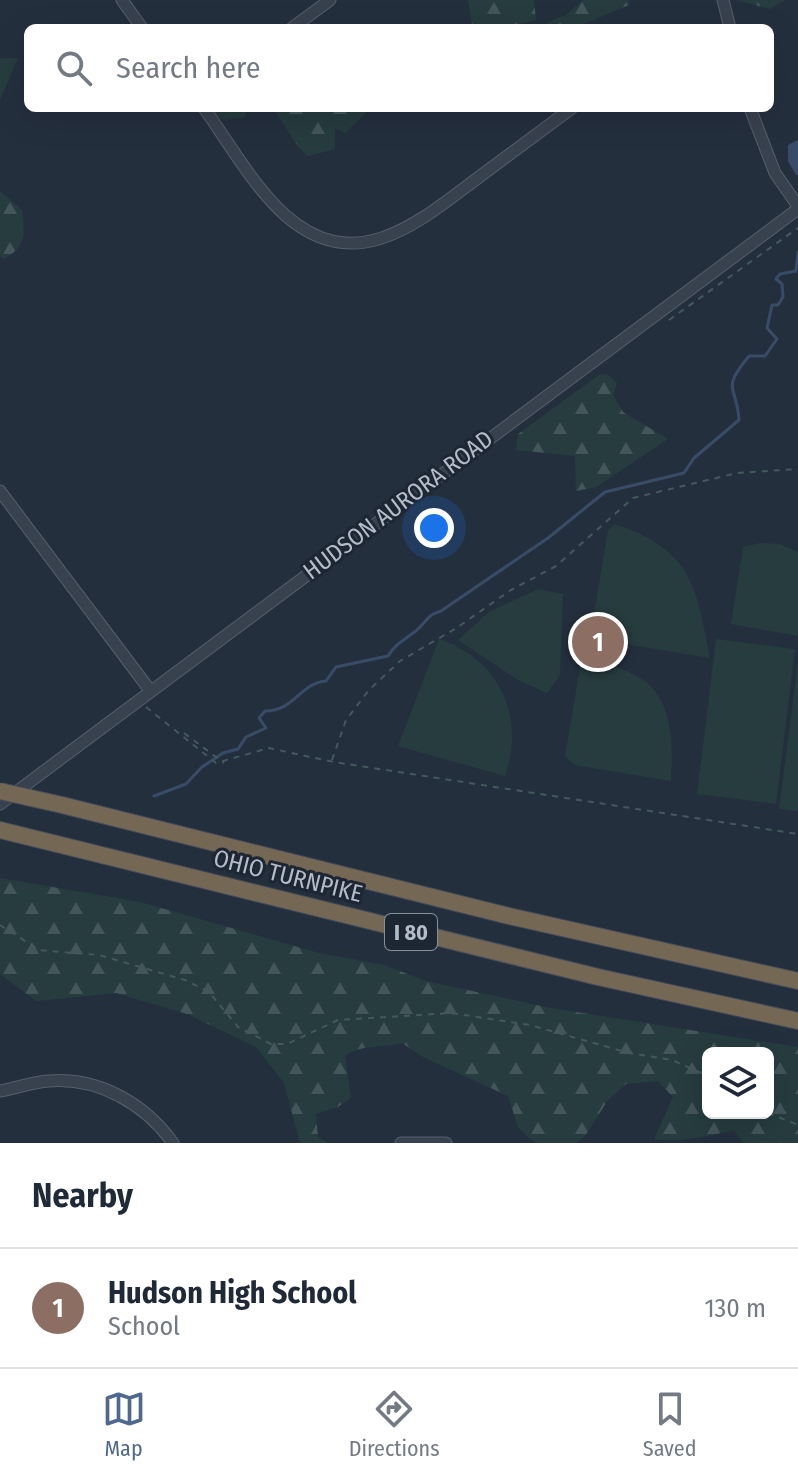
<!DOCTYPE html>
<style>
body{margin:0;font-family:"Fira Sans Condensed",sans-serif;background:#f6f6f7;color:#1f2937}
.controls{position:absolute;right:24px;bottom:24px;display:grid;overflow:hidden;border-radius:12px;box-shadow:0 8px 32px #0002}
.controls button{width:72px;height:72px;display:grid;place-items:center;padding:0;border:0;border-bottom:2px solid #e0e1e3;background:#fff;color:#1f2937;font:40px sans-serif}
.you{position:absolute;left:434px;top:528px;width:28px;height:28px;margin:-20px;border:6px solid #fff;border-radius:50%;background:#1a73e8;box-shadow:0 0 0 12px #1a73e833}
.badge{display:grid;place-items:center;width:52px;height:52px;border-radius:50%;background:#4f688e;color:#fff;font-size:26px;font-weight:700}
.pin{position:absolute;translate:-50% -50%;border:4px solid #fff;box-shadow:0 2px 8px #0006}
.list{margin:0;padding:0;list-style:none}
h2{display:flex;justify-content:space-between;align-items:center;height:104px;margin:0;padding:0 32px;font-size:34px}
h2 small{font-size:26px;font-weight:400;color:#747a83}
.list li{display:grid;grid-template-columns:52px 1fr auto;gap:24px;align-items:center;box-sizing:border-box;height:120px;padding:0 32px;border-top:2px solid #e0e1e3}
.list b{display:block;font-size:30px;white-space:nowrap}
.list p{margin:0;font-size:26px;white-space:nowrap;color:#747a83}
.list em{font-size:26px;font-style:normal;color:#747a83}
.icon{flex:none;width:44px;height:44px;fill:none;stroke:currentColor;stroke-width:2;stroke-linecap:round;stroke-linejoin:round}
.map{position:relative;flex:none;width:798px;height:1143px;overflow:hidden}
.search{position:absolute;background:#fff;box-shadow:0 8px 32px #0002;left:24px;right:24px;top:24px;height:88px;display:flex;align-items:center;gap:20px;box-sizing:border-box;padding:0 28px;border-radius:12px;color:#747a83;font-size:30px}
.sheet{height:224px;background:#fff}
nav{display:flex;justify-content:space-around;align-items:center;box-sizing:border-box;height:112px;border-top:2px solid #e0e1e3;background:#fff;font-size:22px;color:#747a83}
nav a{display:grid;justify-items:center;gap:4px}
nav .on{color:#4f688e}
.map>svg:first-child{display:block}
.forest{fill:url(#forest-firs);fill-rule:evenodd}
.pitch{fill:#263c3f}
.water{fill:#394c67}
.lines{fill:none;stroke-linecap:round;stroke-linejoin:round}
.stream{stroke:#394c67;stroke-width:3}
.minor-casing{stroke:#565f6c;stroke-width:13}
.highway-casing{stroke:#434c59;stroke-width:18}
.path{stroke:#44595c;stroke-width:2;stroke-dasharray:6 6;stroke-linecap:butt}
.minor{stroke:#38414e;stroke-width:11}
.highway{stroke:#746855;stroke-width:16}
.highway-bridge-casing{stroke:#434c59;stroke-width:18;stroke-linecap:butt}
.highway-bridge{stroke:#746855;stroke-width:16}
.labels{text-anchor:middle;dominant-baseline:central;stroke-width:6;stroke-linejoin:round;paint-order:stroke}
.shield{fill:#1d2633;stroke:#878f9c;stroke-width:2}
.shield-label{font-size:22px;font-weight:bold;fill:#b4bcc9}
.street-label{font-size:24px;fill:#b4bcc9;stroke:#1d2633}
</style>
<div class="map">
<svg width="798" height="1143" viewBox="0 0 798 1143">
<defs>
<pattern id="forest-firs" width="22" height="20" patternUnits="userSpaceOnUse" patternTransform="scale(2)"><rect width="22" height="20" fill="#263c3f"/><path d="M5 1l3.5 6h-7zM16 11l3.5 6h-7z" fill="#435659"/></pattern>
</defs>
<rect width="100%" height="100%" fill="#242f3e"/>
<!-- forest -->
<g class="forest">
<polygon points="468,0 534,0 536,20 504,28 476,28 472,24"/>
<polygon points="583,0 629,0 629,5 574,28 546,28 548,22 566,15"/>
<polygon points="737,0 786,0 769,9"/>
<polygon points="0,58 18,58 0,100"/>
<polygon points="247,108 244,118 222,120 213,109"/>
<path d="M273 108H371L345 133 335 128V149L308 156C293 144 285 124 273 108Z"/>
<path d="M0 191 22 210C25 234 27 247 3 259L0 256Z"/>
<polygon points="607,374 617,383 613,395 623,412 668,439 596,487 576,491 575,456 516,450 518,434 599,375"/>
<path d="M0 878 140 902 319 953 384 965 426 981 551 1008 798 1047V1143H743L734 1130C710 1136 679 1143 654 1139L673 1097 658 1081 626 1084 608 1100 585 1136 576 1143H538L529 1138 518 1127 508 1096 423 1057 402 1043C384 1048 360 1044 345 1056L351 1098 338 1107 316 1114 318 1137 328 1143H300L284 1083 256 1047 187 1014 116 993 36 1001 0 974ZM708 1053H768V1113H708Z"/>
</g>
<!-- pitch -->
<g class="pitch">
<path d="M615 524C692 550 696 585 710 658L590 638 608 530Z"/>
<polygon points="760,543 780,544 798,552 798,636 731,624 743,547"/>
<polygon points="538,589 563,594 560,675 547,693 518,680 458,640 489,612"/>
<path d="M439 639C499 659 526 717 505 776L398 746Z"/>
<polygon points="716,639 795,649 776,804 697,794"/>
<path d="M582 656C601 663 630 669 646 682 674 704 673 750 671 781L575 765 565 756Z"/>
<polygon points="798,663 798,811 779,809"/>
</g>
<!-- water -->
<polygon class="water" points="798,140 798,175 796,175 788,161 788,145"/>
<g class="lines">
<!-- stream -->
<path class="stream" d="M154 796 186 784 202 767 223 753 238 749 246 737 266 728 259 718 265 711C295 711 300 683 326 681L336 667 388 656C396 643 406 639 417 630 427 621 427 615 441 611L548 538 605 492 684 473 694 458 739 420C737 385 720 391 749 356H765L777 339 767 328 772 305H778L783 297 782 284 776 279 780 274 796 271 798 252"/>
<defs>
<g id="minor">
<polyline points="122,0 142,28"/>
<polyline points="723,0 730,28"/>
<polyline points="292,28 330,0"/>
<path d="M204 108C229 143 253 186 285 215 356 278 419 222 479 177 510 154 541 131 572 108"/>
<polyline points="750,108 775,173 798,206"/>
<polyline points="0,491 149,689"/>
<polyline points="0,804 798,209"/>
<path d="M0 1091C17 1088 32 1082 49 1081 99 1077 145 1104 173 1143"/>
<polyline points="401,1143 446,1143"/>
</g>
<g id="highway">
<polyline points="62,805 509,916 798,981"/>
<polyline points="0,830 598,977 798,1021"/>
</g>
</defs>
<!-- minor casing -->
<use href="#minor" class="minor-casing"/>
<!-- highway casing -->
<use href="#highway" class="highway-casing"/>
<!-- path -->
<g class="path">
<polyline points="669,320 798,228"/>
<polyline points="146,707 216,763 269,748 334,762 798,834"/>
<polyline points="184,733 224,763"/>
<polyline points="332,760 346,720 369,690 400,661 455,629 511,590 556,566 633,498 737,473 798,469"/>
<polyline points="0,925 39,950 99,955 185,980 209,992 238,1027 271,1044 287,1044 338,1020 451,1013 530,1025 629,1053 672,1060 708,1076"/>
<polyline points="768,1113 798,1125"/>
</g>
<!-- minor -->
<use href="#minor" class="minor"/>
<!-- highway -->
<use href="#highway" class="highway"/>
<defs>
<polyline id="highway-bridge" points="0,791 62,805"/>
</defs>
<!-- highway-bridge casing -->
<use href="#highway-bridge" class="highway-bridge-casing"/>
<!-- highway-bridge -->
<use href="#highway-bridge" class="highway-bridge"/>
</g>
<g class="labels">
<!-- shield labels -->
<rect class="shield" x="385" y="914" width="52" height="36" rx="6"/>
<g class="shield-label">
<text x="411" y="932">I 80</text>
</g>
<!-- street labels -->
<g class="street-label">
<text transform="translate(398 505) rotate(-37)">HUDSON AURORA ROAD</text>
<text transform="translate(288 876) rotate(14)">OHIO TURNPIKE</text>
</g>
</g>
</svg>
<div class="controls">
<button><svg class="icon" aria-label="layers" viewBox="0 0 24 24"><path d="M12 4l9 5-9 5-9-5zM3 14l9 5 9-5"/></svg></button>
</div>
<div class="you"></div>
<div class="pin badge" style="left:598px;top:642px;background:#8d6e63">1</div>
<div class="search"><svg class="icon" aria-label="search" viewBox="0 0 24 24"><circle cx="10" cy="10" r="6"/><path d="M15 15l6 6"/></svg>Search here</div>
</div>
<section class="sheet">
<h2>Nearby<small></small></h2>
<ul class="list">
<li><span class="badge" style="background:#8d6e63">1</span><div><b>Hudson High School</b><p>School</p></div><em>130 m</em></li>
</ul>
</section>
<nav>
<a class="on"><svg class="icon" aria-label="map" viewBox="0 0 24 24"><path d="M3 6l6-2 6 2 6-2v14l-6 2-6-2-6 2zM9 4v14M15 6v14"/></svg>Map</a>
<a><svg class="icon" aria-label="directions" viewBox="0 0 24 24"><path d="M12 3l9 9-9 9-9-9zM9 14v-3h6M13 9l2 2-2 2"/></svg>Directions</a>
<a><svg class="icon" aria-label="saved" viewBox="0 0 24 24"><path d="M7 4h10v16l-5-4-5 4z"/></svg>Saved</a>
</nav>
